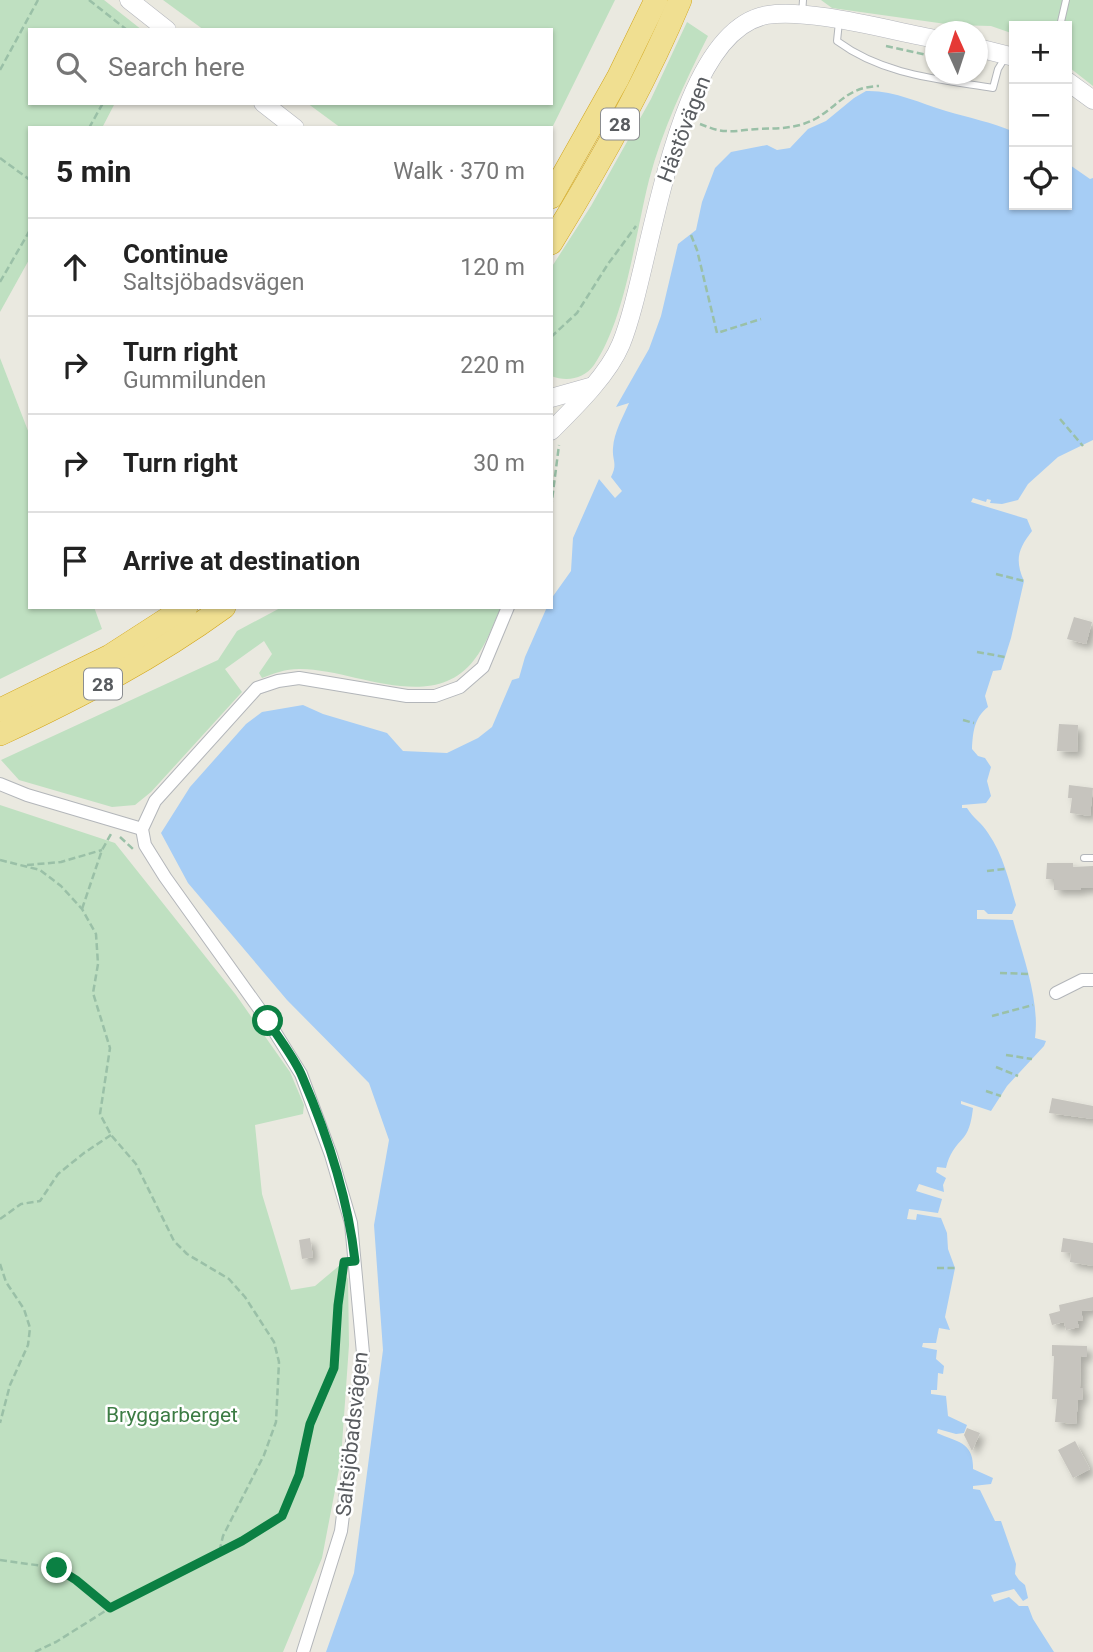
<!DOCTYPE html>
<meta charset="utf-8">
<style>
body{margin:0;font-family:Roboto,sans-serif;background:#f6f6f6;color:#222}
.controls{position:absolute;right:21px;top:21px;display:grid;overflow:hidden;border-radius:0px;box-shadow:0 2px 5px #0004}
.controls button{width:63px;height:63px;display:grid;place-items:center;padding:0;border:0;border-bottom:2px solid #e0e0e0;background:#fff;color:#222;font:35px sans-serif}
.compass{position:absolute;left:925px;top:21px;width:63px;height:63px;border-radius:50%;background:#fff;box-shadow:0 2px 5px #0004;rotate:357deg}
.stop{position:absolute;width:21px;height:21px;margin:-16px;border:5px solid #0b8043;border-radius:50%;background:#fff}
.stop.end{background:#0b8043;border-color:#fff;box-shadow:0 2px 7px #0008}
.list{margin:0;padding:0;list-style:none}
h2{display:flex;justify-content:space-between;align-items:center;height:91px;margin:0;padding:0 28px;font-size:30px}
h2 small{font-size:23px;font-weight:400;color:#767676}
.list li{display:grid;grid-template-columns:46px 1fr auto;gap:21px;align-items:center;box-sizing:border-box;height:98px;padding:0 28px;border-top:2px solid #e0e0e0}
.list b{display:block;font-size:26px;white-space:nowrap}
.list p{margin:0;font-size:23px;white-space:nowrap;color:#767676}
.list em{font-size:23px;font-style:normal;color:#767676}
.icon{flex:none;width:38px;height:38px;fill:none;stroke:currentColor;stroke-width:2;stroke-linecap:round;stroke-linejoin:round}
.map{position:relative;flex:none;width:1093px;height:1652px;overflow:hidden}
.search{position:absolute;background:#fff;box-shadow:0 2px 5px #0004;left:28px;top:28px;width:525px;height:77px;display:flex;align-items:center;gap:18px;box-sizing:border-box;padding:0 24px;border-radius:0px;color:#767676;font-size:26px}
.panel{position:absolute;background:#fff;box-shadow:0 2px 5px #0004;left:28px;top:126px;width:525px;height:483px;border-radius:0px}
.map>svg:first-child{display:block}
.green{fill:#bfe0c1}
.water{fill:#a6cdf5}
.building{fill:#c6c4be;filter:url(#shadow)}
.lines{fill:none;stroke-linecap:round;stroke-linejoin:round}
.lane-casing{stroke:#b3b6ba;stroke-width:8}
.street-casing{stroke:#b3b6ba;stroke-width:14}
.secondary-casing{stroke:#b4b6bc;stroke-width:19}
.highway-casing{stroke:#d2a518;stroke-width:24}
.path{stroke:#9ac0a7;stroke-width:2.5;stroke-dasharray:7 3.5;stroke-linecap:butt}
.lane{stroke:#fff;stroke-width:6}
.street{stroke:#fff;stroke-width:12}
.secondary{stroke:#fff;stroke-width:18}
.highway{stroke:#f0df91;stroke-width:23}
.route{stroke:#0b8043;stroke-width:9}
.labels{text-anchor:middle;dominant-baseline:central;stroke-width:5;stroke-linejoin:round;paint-order:stroke}
.shield{fill:#fff;stroke:#8b8d90;stroke-width:2}
.shield-label{font-size:19px;font-weight:bold;fill:#595c60}
.street-label{font-size:21px;fill:#595c60;stroke:#fff}
.park-label{font-size:21px;fill:#3c7c44;stroke:#fff}
</style>
<div class="map">
<svg width="1093" height="1652" viewBox="0 0 1093 1652">
<defs>
<filter id="shadow"><feDropShadow dx="5" dy="5" stdDeviation="3.5" flood-color="#0004"/></filter>
</defs>
<rect width="100%" height="100%" fill="#eae9e0"/>
<!-- green -->
<g class="green">
<polygon points="0,0 104,0 142,30 30,30 30,103 115,103 102,128 30,128 30,258 0,312"/>
<polygon points="163,0 615,0 551,130 551,128 341,128 307,103 551,103 551,30 204,30"/>
<polygon points="821,0 1093,0 1093,86 1070,68 1067,53 1067,26 1014,26 1014,34 991,26 953,25 832,8"/>
<path d="M687 22 708 36C684 84 663 128 649 180 635 235 626 318 594 365 584 379 567 382 551 376V268L591 206 651 99Z"/>
<polygon points="0,358 30,436 30,607 94,607 102,629 0,679"/>
<path d="M282 607H501C493 625 486 645 474 660 432 715 352 668 299 669 285 669 275 673 262 678L259 673 272 654 264 641 225 669 242 692 151 792 135 805 112 807 19 780 1 760 218 660 237 631Z"/>
<polygon points="0,805 115,843 236,995 290,1072 304,1105 303,1114 255,1125 262,1194 291,1290 315,1286 340,1265 348,1279 349,1345 341,1459 322,1558 283,1652 0,1652"/>
</g>
<!-- water -->
<path class="water" d="M866 91C893 90 920 103 946 111 969 118 992 122 1014 132V205H1067V163L1090 179 1093 178V440L1058 457 1028 484 1018 500 1002 504 990 503 991 500 987 499 986 502 973 498 971 502 1027 519 1032 531C1019 548 1014 559 1024 581L1011 638 1001 670 993 671 985 696 988 707C974 718 973 732 972 749L978 756 985 758 991 767 987 781 991 796 986 803 962 805V808H967C973 818 982 823 988 833 1003 854 1009 881 1016 905L1012 914H988L984 910H977V919L1013 920C1023 956 1040 1001 1035 1038L1046 1041 1044 1046 1007 1086 991 1111 961 1101V1104L973 1108C972 1117 970 1130 964 1137 955 1147 949 1154 946 1168L937 1167 936 1172 946 1178 943 1185 944 1192 919 1184 916 1191 942 1199 938 1213 909 1209 907 1219 916 1220 917 1214 941 1218 947 1233 948 1249 955 1268 945 1317 950 1330 939 1328 936 1343H923L922 1347 937 1350 936 1359 944 1366 943 1374 938 1373 937 1390H931V1394L946 1396 948 1416 967 1425 964 1433 956 1434 938 1429 937 1433C957 1442 974 1442 973 1469L993 1478 991 1484 973 1486V1489L980 1490 995 1521H1001L1016 1564 1015 1574 1019 1580 1025 1585 1028 1598 1023 1601 1014 1589 991 1595 994 1602 1009 1597 1019 1606H1028L1033 1619 1054 1652H326L354 1573 383 1350 374 1225 389 1140 369 1083 287 1000 188 883 161 833 190 787 246 724 262 712 303 705 323 714 387 733 403 751 447 753 478 738 492 727 512 680 519 678 525 657 547 607H551V599L571 571 573 538 599 479 615 498 622 491 611 477C618 463 612 461 613 448 614 432 623 417 629 403L616 407 649 349 661 316 678 244 696 230 702 202 715 168 731 152 767 145 777 150 790 148 808 129 826 121 854 98Z"/>
<!-- building -->
<g class="building">
<polygon points="1074,617 1092,622 1086,644 1067,639"/>
<polygon points="1059,724 1078,725 1077,752 1057,751"/>
<polygon points="1069,785 1093,788 1090,816 1070,813 1072,798 1068,798"/>
<polygon points="1047,863 1073,863 1073,867 1093,866 1093,888 1081,888 1081,890 1054,890 1054,879 1046,879"/>
<polygon points="1052,1098 1093,1106 1093,1119 1049,1113"/>
<polygon points="310,1238 313,1257 302,1259 299,1240"/>
<polygon points="1063,1238 1093,1243 1093,1266 1070,1262 1071,1253 1061,1252"/>
<polygon points="1093,1297 1093,1310 1081,1311 1083,1320 1077,1321 1079,1327 1066,1330 1064,1322 1052,1325 1049,1314 1060,1311 1059,1305"/>
<polygon points="1052,1345 1087,1346 1087,1357 1081,1356 1080,1388 1083,1388 1082,1400 1078,1400 1076,1424 1055,1422 1057,1399 1052,1399 1054,1356 1052,1356"/>
<polygon points="967,1428 980,1433 972,1451 964,1435"/>
<polygon points="1075,1441 1090,1469 1073,1478 1058,1450"/>
</g>
<g class="lines">
<defs>
<g id="lane">
<polyline points="802,14 803,0"/>
<path d="M839 22 837 41C883 75 938 79 993 88L998 69 1006 56"/>
<polyline points="1060,26 1066,0"/>
<polyline points="1084,858 1093,858"/>
</g>
<g id="street">
<polyline points="0,784 27,795 142,829"/>
<polyline points="1056,993 1082,980 1093,980"/>
<polyline points="303,1652 341,1531 363,1353 351,1223 331,1155 301,1074 268,1021 165,877 145,845 142,829 155,801 257,688 278,681 299,678 407,696 435,696 460,687 483,667 508,607"/>
</g>
<g id="secondary">
<polyline points="129,0 167,30"/>
<polyline points="978,48 1014,57"/>
<polyline points="1067,81 1093,100"/>
<polyline points="263,103 295,128"/>
<polyline points="551,398 590,387"/>
<path d="M551 431C575 407 608 375 621 344 652 270 673 31 767 15 810 8 891 31 936 39"/>
</g>
<g id="highway">
<polyline points="551,197 618,78 656,0"/>
<path d="M551 243C599 165 645 84 680 0"/>
<polyline points="0,710 110,656 186,607"/>
<path d="M0 734C79 697 154 658 224 607"/>
</g>
</defs>
<!-- lane casing -->
<use href="#lane" class="lane-casing"/>
<!-- street casing -->
<use href="#street" class="street-casing"/>
<!-- secondary casing -->
<use href="#secondary" class="secondary-casing"/>
<!-- highway casing -->
<use href="#highway" class="highway-casing"/>
<!-- path -->
<g class="path">
<polyline points="89,0 127,30"/>
<polyline points="886,46 936,57"/>
<polyline points="0,70 38,0"/>
<path d="M700 124C708 127 717 131 726 131 737 132 748 129 759 129 781 128 797 129 817 118 841 103 848 87 879 86"/>
<polyline points="89,128 103,103"/>
<polyline points="0,158 30,180"/>
<polyline points="691,235 697,250 717,333 761,319"/>
<polyline points="0,282 30,230"/>
<polyline points="551,337 577,313 608,264 636,226"/>
<polyline points="1060,419 1083,446"/>
<polyline points="551,508 559,445"/>
<polyline points="996,574 1024,581"/>
<polyline points="977,652 1005,657"/>
<polyline points="963,720 974,723"/>
<polyline points="120,837 133,849"/>
<polyline points="0,860 40,870 61,886 82,909 96,934 98,964 93,993 110,1048 100,1114 111,1135 136,1164 174,1241 187,1254 229,1279 245,1297 274,1342 279,1362 276,1422 264,1455 223,1536 219,1553"/>
<polyline points="27,865 61,862 102,850"/>
<polyline points="987,871 1005,869"/>
<polyline points="82,909 102,850 111,834"/>
<polyline points="1000,973 1029,974"/>
<polyline points="992,1016 1033,1005"/>
<polyline points="1006,1055 1032,1059"/>
<polyline points="996,1067 1018,1076"/>
<polyline points="986,1091 1001,1096"/>
<polyline points="0,1219 21,1204 40,1201 58,1174 84,1153 111,1135"/>
<polyline points="0,1264 6,1282 24,1309 30,1328 28,1345 10,1385 0,1423"/>
<polyline points="937,1268 955,1268"/>
<polyline points="0,1560 57,1568 76,1580 109,1607"/>
<polyline points="35,1652 56,1642 110,1608 260,1532 282,1516 299,1475 310,1424 334,1368 342,1277"/>
</g>
<!-- lane -->
<use href="#lane" class="lane"/>
<!-- street -->
<use href="#street" class="street"/>
<!-- secondary -->
<use href="#secondary" class="secondary"/>
<!-- highway -->
<use href="#highway" class="highway"/>
</g>
<g class="lines">
<!-- route -->
<path class="route" d="M57 1568 76 1580 110 1608 242 1541 282 1516 299 1475 310 1424 334 1368 338 1305 344 1262 355 1261C348 1198 327 1134 302 1076 294 1057 279 1039 268 1021"/>
</g>
<g class="labels">
<!-- shield labels -->
<g class="shield">
<rect x="601" y="108.5" width="38" height="31" rx="5"/>
<rect x="84" y="668.5" width="38" height="31" rx="5"/>
</g>
<g class="shield-label">
<text x="620" y="124">28</text>
<text x="103" y="684">28</text>
</g>
<!-- street labels -->
<g class="street-label">
<text transform="translate(684 129) rotate(-69)">Hästövägen</text>
<text transform="translate(352 1434) rotate(-84)">Saltsjöbadsvägen</text>
</g>
<!-- park labels -->
<g class="park-label">
<text x="172" y="1415">Bryggarberget</text>
</g>
</g>
</svg>
<div class="controls">
<button>+</button>
<button>−</button>
<button><svg class="icon" aria-label="locate" viewBox="0 0 24 24"><circle cx="12" cy="12" r="6"/><path d="M12 2v4M12 18v4M2 12h4M18 12h4"/></svg></button>
</div>
<svg class="compass" viewBox="-18 -18 36 36"><path d="M0-13l5 13h-10z" fill="#e53935"/><path d="M0 13l5-13h-10z" fill="#767676"/></svg>
<div class="stop" style="left:268px;top:1021px"></div>
<div class="stop end" style="left:57px;top:1568px"></div>
<div class="search"><svg class="icon" aria-label="search" viewBox="0 0 24 24"><circle cx="10" cy="10" r="6"/><path d="M15 15l6 6"/></svg>Search here</div>
<section class="panel">
<h2>5 min<small>Walk · 370 m</small></h2>
<ul class="list">
<li><svg class="icon" aria-label="ahead" viewBox="0 0 24 24"><path d="M12 20V5M6 11l6-6 6 6"/></svg><div><b>Continue</b><p>Saltsjöbadsvägen</p></div><em>120 m</em></li>
<li><svg class="icon" aria-label="right" viewBox="0 0 24 24"><path d="M7 20v-9h11M14 6l5 5-5 5"/></svg><div><b>Turn right</b><p>Gummilunden</p></div><em>220 m</em></li>
<li><svg class="icon" aria-label="right" viewBox="0 0 24 24"><path d="M7 20v-9h11M14 6l5 5-5 5"/></svg><div><b>Turn right</b></div><em>30 m</em></li>
<li><svg class="icon" aria-label="arrive" viewBox="0 0 24 24"><path d="M6 21V4h12l-3 4 3 4H6"/></svg><div><b>Arrive at destination</b></div></li>
</ul>
</section>
</div>
